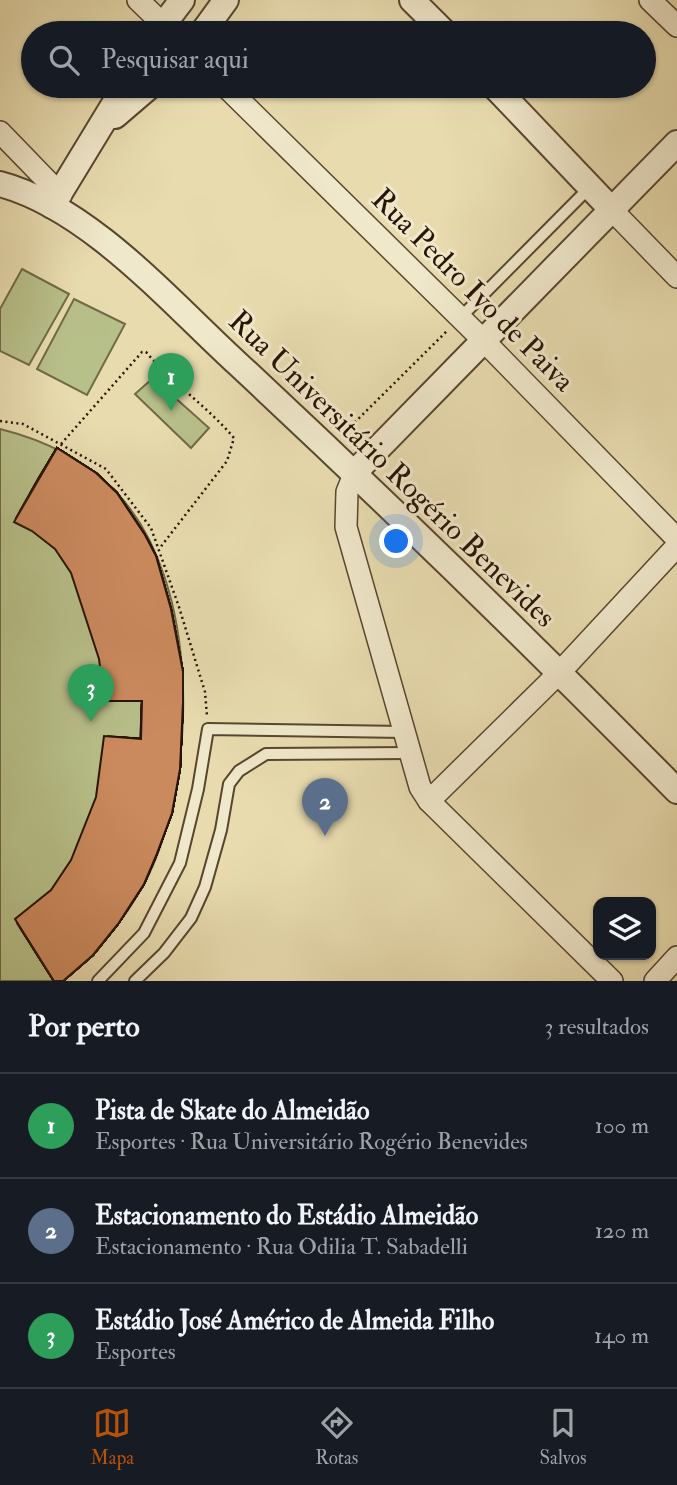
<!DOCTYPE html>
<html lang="pt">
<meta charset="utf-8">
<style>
body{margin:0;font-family:"IM FELL Double Pica",serif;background:#20242c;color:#f1f3f6}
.controls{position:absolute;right:21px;bottom:21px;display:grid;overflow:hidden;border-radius:14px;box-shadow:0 2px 5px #0004}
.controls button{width:63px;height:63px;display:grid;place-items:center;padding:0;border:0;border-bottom:2px solid #363941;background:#171b24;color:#f1f3f6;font:35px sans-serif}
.you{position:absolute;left:397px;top:542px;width:24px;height:24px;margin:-18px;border:5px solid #fff;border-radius:50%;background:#1a73e8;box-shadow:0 0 0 10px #1a73e833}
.badge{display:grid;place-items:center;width:46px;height:46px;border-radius:50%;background:#b45309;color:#fff;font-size:23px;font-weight:700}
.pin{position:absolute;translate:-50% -58px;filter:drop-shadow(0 2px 4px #0008)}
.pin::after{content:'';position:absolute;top:37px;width:24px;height:21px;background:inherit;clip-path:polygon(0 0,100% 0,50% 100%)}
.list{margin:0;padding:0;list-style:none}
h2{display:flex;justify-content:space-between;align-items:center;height:91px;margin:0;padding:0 28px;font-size:30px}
h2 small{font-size:23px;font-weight:400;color:#9ea1a6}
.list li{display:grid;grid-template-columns:46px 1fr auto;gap:21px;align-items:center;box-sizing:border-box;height:105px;padding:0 28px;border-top:2px solid #363941}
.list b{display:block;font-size:26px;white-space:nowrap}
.list p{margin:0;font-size:23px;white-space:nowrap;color:#9ea1a6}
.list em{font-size:23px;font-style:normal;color:#9ea1a6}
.icon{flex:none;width:38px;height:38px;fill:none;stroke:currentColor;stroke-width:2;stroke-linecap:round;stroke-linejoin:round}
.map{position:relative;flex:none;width:677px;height:981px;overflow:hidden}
.search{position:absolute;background:#171b24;box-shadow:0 2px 5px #0004;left:21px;right:21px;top:21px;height:77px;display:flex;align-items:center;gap:18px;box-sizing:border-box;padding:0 24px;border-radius:38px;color:#9ea1a6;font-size:26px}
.sheet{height:406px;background:#171b24}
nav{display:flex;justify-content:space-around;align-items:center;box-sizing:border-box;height:98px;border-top:2px solid #363941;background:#171b24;font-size:19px;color:#9ea1a6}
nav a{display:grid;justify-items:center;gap:4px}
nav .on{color:#b45309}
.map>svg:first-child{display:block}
.green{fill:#b8c08a;stroke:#706a47;stroke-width:2}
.building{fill:#cb8a5e;stroke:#281404;stroke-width:2}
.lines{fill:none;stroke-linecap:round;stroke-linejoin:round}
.service-casing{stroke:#58462f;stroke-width:14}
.minor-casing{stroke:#58462f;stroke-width:24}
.tertiary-casing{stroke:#58462f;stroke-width:28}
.path{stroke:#281404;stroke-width:2.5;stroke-dasharray:2 3.5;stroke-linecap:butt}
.service{stroke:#f0e8cb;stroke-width:10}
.minor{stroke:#f0e8cb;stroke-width:21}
.tertiary{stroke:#f0e8cb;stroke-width:24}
.labels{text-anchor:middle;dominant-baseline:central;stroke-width:6;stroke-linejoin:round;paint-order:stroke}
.street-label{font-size:30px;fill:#281404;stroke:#f0e8cb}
</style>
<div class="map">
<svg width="677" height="981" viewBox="0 0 677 981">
<rect width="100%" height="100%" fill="#e8dcaf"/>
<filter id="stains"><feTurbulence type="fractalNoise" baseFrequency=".00286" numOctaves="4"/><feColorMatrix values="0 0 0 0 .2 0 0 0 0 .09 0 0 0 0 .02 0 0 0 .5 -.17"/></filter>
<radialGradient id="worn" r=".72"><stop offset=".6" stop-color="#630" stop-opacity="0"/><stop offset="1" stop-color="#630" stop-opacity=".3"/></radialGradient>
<!-- green -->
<g class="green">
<polygon points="22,269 69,294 29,365 0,351 0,309"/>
<polygon points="74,299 125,324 87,395 37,369"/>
<polygon points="153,378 209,428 191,448 135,394"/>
<path d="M0 429C44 440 83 458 115 491 202 580 199 780 144 884 123 922 96 954 63 981H0Z"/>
</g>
<!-- building -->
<g class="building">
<polygon points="57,448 96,473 117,493 145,535 156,556 171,609 183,672 183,702 180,769 172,813 156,856 144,884 118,924 93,955 63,981 54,981 51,976 85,947 110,918 146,852 161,810 169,768 172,702 167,646 144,561 135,540 108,501 89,483 51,458"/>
<polygon points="57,448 96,473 117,493 145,535 156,556 171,609 183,672 183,702 180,769 172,813 156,856 144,884 118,924 93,955 63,981 54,981 35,951 66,927 87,901 119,842 132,804 139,765 142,701 130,619 106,555 84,522 54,498 34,486"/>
<polygon points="57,448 96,473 117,493 145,535 156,556 171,609 183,672 183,702 180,769 172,813 156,856 144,884 118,924 93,955 63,981 55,981 47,970 80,942 104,913 139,850 153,809 162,767 165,701 160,648 136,564 128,544 102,506 84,489 47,465"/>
<polygon points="57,448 96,473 117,493 145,535 156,556 171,609 183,672 183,702 180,769 172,813 156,856 144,884 118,924 93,955 63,981 54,981 39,957 84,917 121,854 139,806 147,766 149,701 138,617 114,551 90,517 59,491 38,479"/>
<polygon points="57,448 96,473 117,493 145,535 156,556 171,609 183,672 183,702 180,769 172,813 156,856 144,884 118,924 93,955 63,981 54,981 37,954 81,915 104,880 122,844 135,805 143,766 146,701 134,618 110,553 87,519 57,494 36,483"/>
<polygon points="57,448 96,473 117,493 145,535 156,556 171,609 183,672 183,702 180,769 172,813 156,856 144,884 118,924 93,955 63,981 54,981 21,929 48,909 80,866 106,799 115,737 141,739 142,701 115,701 111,657 102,626 73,553 51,530 20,511"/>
<polygon points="57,448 96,473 117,493 145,535 156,556 171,609 183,672 183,702 180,769 172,813 156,856 144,884 118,924 93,955 63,981 54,981 25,935 64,902 92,856 114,801 123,737 141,739 142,701 123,701 111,624 80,548 56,523 24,504"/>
<polygon points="57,448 96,473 117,493 145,535 156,556 171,609 183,672 183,702 180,769 172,813 156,856 144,884 118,924 93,955 63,981 55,981 45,966 78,939 107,903 131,859 150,808 158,767 161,693 152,626 134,570 124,545 99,509 66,481 45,469"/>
<polygon points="57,448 96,473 117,493 145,535 156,556 171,609 183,672 183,702 180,769 172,813 156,856 144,884 118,924 93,955 63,981 54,981 27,938 67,904 96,858 117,802 126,738 141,739 142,701 127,701 114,623 83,546 58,520 26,501"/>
<polygon points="57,448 96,473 117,493 145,535 156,556 171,609 183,672 183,702 180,769 172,813 156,856 144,884 118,924 93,955 63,981 54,981 23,932 51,911 83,868 110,800 119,737 141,739 142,701 119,701 114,657 107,625 85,566 76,550 53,526 22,508"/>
<polygon points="57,448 96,473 117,493 145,535 156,556 171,609 183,672 183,702 180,769 172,813 156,856 144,884 118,924 93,955 63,981 54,981 31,945 73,908 108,848 124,803 134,738 141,739 142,701 134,701 122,621 99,558 79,527 30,493"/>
<polygon points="57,448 96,473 117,493 145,535 156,556 171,609 183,672 183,702 180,769 172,813 156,856 144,884 118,924 93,955 63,981 54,981 33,948 75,910 112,850 128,804 137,739 141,739 142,701 138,701 126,620 103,556 81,525 52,501 32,490"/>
<polygon points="57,448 96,473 117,493 145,535 156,556 171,609 183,672 183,702 180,769 172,813 156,856 144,884 118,924 93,955 63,981 54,981 29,941 70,906 99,860 121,802 130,738 141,739 142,701 130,701 119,622 96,560 76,530 48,508 28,497"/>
<polygon points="57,448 96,473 117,493 145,535 156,556 171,609 183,672 183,702 180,769 172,813 156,856 144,884 118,924 93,955 63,981 55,981 49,973 83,945 107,916 143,851 157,810 165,768 168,701 167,672 156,612 131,542 105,503 70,474 49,462"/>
<polygon points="57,448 96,473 117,493 145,535 156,556 171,609 183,672 183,702 180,769 172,813 156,856 144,884 118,924 93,955 63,981 57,981 90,952 115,922 140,882 153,855 168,812 176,769 180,702 179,672 167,610 152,558 142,536 114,495 94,477 55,451"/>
<polygon points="57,448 96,473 117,493 145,535 156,556 171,609 183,672 183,702 180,769 172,813 156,856 144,884 118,924 93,955 63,981 53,979 88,950 112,920 150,854 165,811 173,769 176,702 175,672 164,611 139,538 111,498 91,480 53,455"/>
<polygon points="57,448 96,473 117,493 145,535 156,556 171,609 183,672 183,702 180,769 172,813 156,856 144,884 118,924 93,955 63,981 54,981 43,963 64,952 62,949 98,909 101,912 107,903 104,901 136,849 132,847 147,803 151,804 152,794 149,793 155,755 159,755 159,745 155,745 157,693 161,693 150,636 153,635 152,626 147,627 134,579 138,578 134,570 130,571 110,522 107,525 74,487 72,490 43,472"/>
<polygon points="57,448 96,473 117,493 145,535 156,556 171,609 183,672 183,702 180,769 172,813 156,856 144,884 118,924 93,955 63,981 54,981 41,960 51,953 55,959 64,952 60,946 96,907 101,912 107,903 101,899 125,856 131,859 136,849 129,846 144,803 151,804 152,794 145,793 152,754 159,755 159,745 152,744 153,693 161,693 160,683 153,684 146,636 153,635 152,626 144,628 130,581 138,578 134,570 127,573 109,535 115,531 110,522 103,526 77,500 82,493 74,487 70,493 41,476"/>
<polygon points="57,448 96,473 117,493 145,535 156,556 171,609 183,672 183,702 180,769 172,813 156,856 144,884 118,924 93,955 63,981 54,981 17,923 43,904 74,862 99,798 108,736 141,739 142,701 108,701 103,659 74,571 58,546 35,528 16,518"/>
<polygon points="57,448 96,473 117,493 145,535 156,556 171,609 183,672 183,702 180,769 172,813 156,856 144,884 118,924 93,955 63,981 54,981 19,926 46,906 77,864 103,799 112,737 141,739 142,701 112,701 107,658 78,569 61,543 37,524 18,515"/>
<polygon points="57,448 96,473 117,493 145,535 156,556 171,609 183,672 183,702 180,769 172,813 156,856 144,884 118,924 93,955 63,981 54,981 15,919 51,890 71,860 96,797 104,736 141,739 142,701 104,701 99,659 71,573 55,549 32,531 14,522"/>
</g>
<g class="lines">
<defs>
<g id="service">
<polyline points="460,318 590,187"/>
<polyline points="98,981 144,933 180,863 198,789 208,729 405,732"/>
<polyline points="135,981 164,953 191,918 205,887 221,830 229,784 239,771 266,754 410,753"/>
</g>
<g id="minor">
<polyline points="138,0 172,33"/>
<polyline points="650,0 677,26"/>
<polyline points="225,86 485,342 677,539"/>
<polyline points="0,132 61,195"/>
<polyline points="612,210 677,277"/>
<polyline points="355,472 347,492 346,527 420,787 429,801 612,981"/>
<polyline points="429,801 560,672 677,546"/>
<polyline points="655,981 677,957"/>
</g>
<g id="tertiary">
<polyline points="412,0 445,33"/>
<polyline points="157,33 182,0"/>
<polyline points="202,33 226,0"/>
<polyline points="494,86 612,210"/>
<polyline points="115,116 150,86"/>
<path d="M0 184C90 208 172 304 239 365 388 504 534 646 677 791"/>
<polyline points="52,206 125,86"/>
<polyline points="355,472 677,143"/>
</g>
</defs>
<!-- service casing -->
<use href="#service" class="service-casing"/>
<!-- minor casing -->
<use href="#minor" class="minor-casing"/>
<!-- tertiary casing -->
<use href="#tertiary" class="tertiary-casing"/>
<!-- path -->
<g class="path">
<polyline points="0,421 23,424 106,469 151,528 179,607 205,692 207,716"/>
<polyline points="343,434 448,330"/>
<path d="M61 444 142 352H146C172 383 208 407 234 438L227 461 159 549"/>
</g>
<!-- service -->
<use href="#service" class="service"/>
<!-- minor -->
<use href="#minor" class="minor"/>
<!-- tertiary -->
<use href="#tertiary" class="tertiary"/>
</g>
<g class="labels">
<!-- street labels -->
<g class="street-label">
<text transform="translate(473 290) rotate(45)">Rua Pedro Ivo de Paiva</text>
<text transform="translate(392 469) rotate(44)">Rua Universitário Rogério Benevides</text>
</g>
</g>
<rect width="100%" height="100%" filter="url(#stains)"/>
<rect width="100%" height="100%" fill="url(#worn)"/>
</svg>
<div class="controls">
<button><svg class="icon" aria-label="layers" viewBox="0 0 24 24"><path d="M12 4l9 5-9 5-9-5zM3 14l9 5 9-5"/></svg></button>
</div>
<div class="you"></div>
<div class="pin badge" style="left:171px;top:411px;background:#2e9e5b">1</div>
<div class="pin badge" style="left:325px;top:836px;background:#5c6f8a">2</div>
<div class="pin badge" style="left:91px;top:722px;background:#2e9e5b">3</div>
<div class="search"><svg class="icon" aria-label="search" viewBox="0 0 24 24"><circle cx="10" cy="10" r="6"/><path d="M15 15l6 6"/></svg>Pesquisar aqui</div>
</div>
<section class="sheet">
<h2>Por perto<small>3 resultados</small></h2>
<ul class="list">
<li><span class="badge" style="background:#2e9e5b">1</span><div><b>Pista de Skate do Almeidão</b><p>Esportes · Rua Universitário Rogério Benevides</p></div><em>100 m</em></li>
<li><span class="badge" style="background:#5c6f8a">2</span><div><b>Estacionamento do Estádio Almeidão</b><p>Estacionamento · Rua Odilia T. Sabadelli</p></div><em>120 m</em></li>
<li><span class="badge" style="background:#2e9e5b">3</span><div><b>Estádio José Américo de Almeida Filho</b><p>Esportes</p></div><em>140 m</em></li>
</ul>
</section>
<nav>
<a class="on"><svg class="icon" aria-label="map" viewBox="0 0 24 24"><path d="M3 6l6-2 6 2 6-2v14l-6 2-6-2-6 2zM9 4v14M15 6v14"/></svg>Mapa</a>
<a><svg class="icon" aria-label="directions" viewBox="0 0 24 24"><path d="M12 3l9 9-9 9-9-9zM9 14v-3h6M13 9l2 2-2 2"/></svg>Rotas</a>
<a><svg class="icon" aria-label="saved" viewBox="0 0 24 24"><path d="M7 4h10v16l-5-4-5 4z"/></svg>Salvos</a>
</nav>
